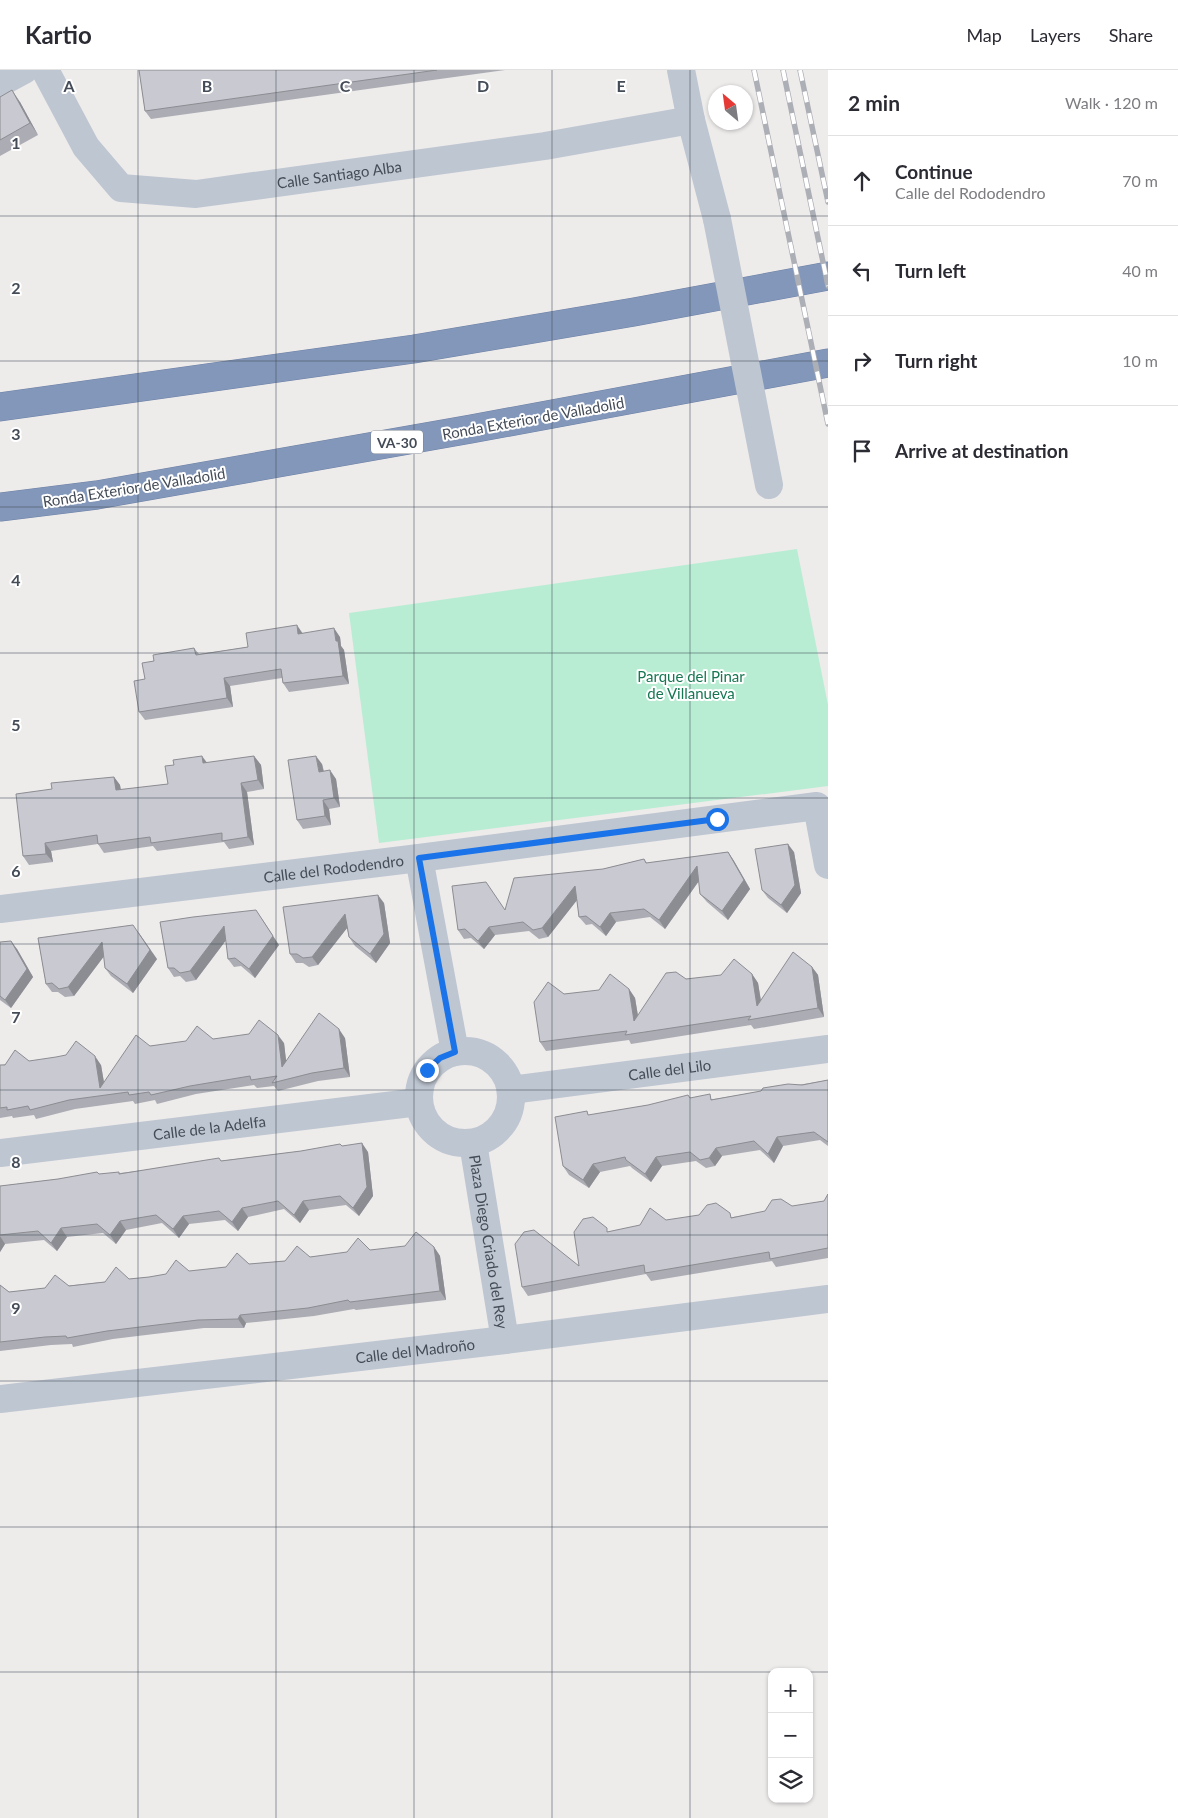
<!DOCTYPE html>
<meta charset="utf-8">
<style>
body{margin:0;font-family:Lato,sans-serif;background:#f2f2f3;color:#2b2b33}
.controls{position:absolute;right:15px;bottom:15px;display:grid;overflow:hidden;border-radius:10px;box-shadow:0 1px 4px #0004}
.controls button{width:45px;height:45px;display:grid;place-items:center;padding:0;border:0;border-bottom:1px solid #e1e1e2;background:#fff;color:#2b2b33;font:25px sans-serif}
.compass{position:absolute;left:708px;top:15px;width:45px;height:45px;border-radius:50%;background:#fff;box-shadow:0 1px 4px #0004;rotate:331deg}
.stop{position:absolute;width:15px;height:15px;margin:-11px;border:4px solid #1a73e8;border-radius:50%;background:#fff}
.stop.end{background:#1a73e8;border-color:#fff;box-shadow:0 1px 5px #0008}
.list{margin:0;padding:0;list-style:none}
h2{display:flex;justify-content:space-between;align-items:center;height:65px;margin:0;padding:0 20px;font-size:21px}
h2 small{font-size:16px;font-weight:400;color:#7c7c81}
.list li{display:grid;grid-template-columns:32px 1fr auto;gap:15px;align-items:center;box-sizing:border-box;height:90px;padding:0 20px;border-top:1px solid #e1e1e2}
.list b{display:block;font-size:19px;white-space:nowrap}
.list p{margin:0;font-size:16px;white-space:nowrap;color:#7c7c81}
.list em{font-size:16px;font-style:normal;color:#7c7c81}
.icon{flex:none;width:28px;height:28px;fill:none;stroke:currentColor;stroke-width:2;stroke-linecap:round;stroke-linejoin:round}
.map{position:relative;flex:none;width:828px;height:1748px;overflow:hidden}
header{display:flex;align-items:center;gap:30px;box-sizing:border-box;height:70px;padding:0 25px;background:#fff;border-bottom:1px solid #e1e1e2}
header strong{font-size:24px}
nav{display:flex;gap:28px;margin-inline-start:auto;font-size:18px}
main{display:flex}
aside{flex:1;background:#fff}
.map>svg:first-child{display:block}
.green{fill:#b8edd3}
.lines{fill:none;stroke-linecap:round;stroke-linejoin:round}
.highway-casing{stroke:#6e82a6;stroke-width:29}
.street{stroke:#bec6d1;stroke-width:28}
.highway{stroke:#8397ba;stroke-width:28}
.rail-casing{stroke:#adafb6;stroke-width:5.5}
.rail{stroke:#fff;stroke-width:4;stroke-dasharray:11;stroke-linecap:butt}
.street-bridge{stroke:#bec6d1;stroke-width:28}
.wall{fill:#acadb4}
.shaded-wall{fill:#8c8d92}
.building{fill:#c8c9d1;stroke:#8c8d92}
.route{stroke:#1a73e8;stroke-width:6}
.grid{fill:none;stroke:#444c58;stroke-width:1;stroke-opacity:0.55}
.labels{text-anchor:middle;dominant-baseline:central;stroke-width:4;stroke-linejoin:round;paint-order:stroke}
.shield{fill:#fff;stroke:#7c828a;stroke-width:1}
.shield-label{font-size:14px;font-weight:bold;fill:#444c58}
.street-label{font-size:15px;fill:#444c58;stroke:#fff}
.park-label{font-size:15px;fill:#177752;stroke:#fff}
.grid-label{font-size:16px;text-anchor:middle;font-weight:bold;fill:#444c58;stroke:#fff;stroke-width:4;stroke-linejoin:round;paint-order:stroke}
</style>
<header>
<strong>Kartio</strong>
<nav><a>Map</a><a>Layers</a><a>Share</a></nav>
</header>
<main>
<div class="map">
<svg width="828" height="1748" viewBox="0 0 828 1748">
<rect width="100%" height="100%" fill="#eeebeb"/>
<!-- green -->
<polygon class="green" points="797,479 828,635 828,716 379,773 349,543"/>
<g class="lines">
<defs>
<g id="highway">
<polyline points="0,337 414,279 634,242 828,206"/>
<polyline points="0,437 97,425 471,359 828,293"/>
</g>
</defs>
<!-- highway casing -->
<use href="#highway" class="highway-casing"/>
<!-- street -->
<g class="street">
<path id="s1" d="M45 0 86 77 121 118 196 124 545 76 691 50"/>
<polyline points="681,0 691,50 717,149"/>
<polyline points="0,13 24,0"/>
<polyline points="419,788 455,982"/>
<path id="s2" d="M0 839 419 788 817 736 828 795"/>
<circle cx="465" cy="1027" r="46"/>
<path id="s3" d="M511 1020 828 979"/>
<path id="s4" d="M473 1073 505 1270"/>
<path id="s5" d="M0 1083 419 1032"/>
<path id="s6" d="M0 1329 505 1270 828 1229"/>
</g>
<!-- highway -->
<use href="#highway" class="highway"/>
<defs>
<g id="rail">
<polyline points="754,0 828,354"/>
<polyline points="783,0 828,216"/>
<polyline points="800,0 828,132"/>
</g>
</defs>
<!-- rail casing -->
<use href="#rail" class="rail-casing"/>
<!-- rail -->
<use href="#rail" class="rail"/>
<!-- street-bridge -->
<polyline class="street-bridge" points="717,149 769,415"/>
</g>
<!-- wall -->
<g class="wall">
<polygon points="139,0 505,0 151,49 145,41"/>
<polygon points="0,27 20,32 38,65 0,86"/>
<polygon points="302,563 340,567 341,576 344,580 349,614 289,622 283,613 282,608 230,616 233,637 145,650 139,642 145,609 154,591 194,578 199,584 248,577"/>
<polygon points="254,686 261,695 264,719 247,722 254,775 229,779 224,772 157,781 153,776 104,783 98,774 51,781 53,792 29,795 23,786 52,719 114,707 120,715 121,720 168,714 207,693"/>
<polygon points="322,694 324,701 336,709 340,737 329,739 331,755 303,759 297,750"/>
<polygon points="728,782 734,791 750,819 728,850 707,832 700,824 699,811 665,859 650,847 616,852 606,866 592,854 586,855 579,847 577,830 548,867 539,869 529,861 495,865 484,879 471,868 464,869 458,860 603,799 644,789 647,793"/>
<polygon points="794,782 801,823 787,843 768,828 762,820"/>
<polygon points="384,833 390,873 376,893 355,876 349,867 347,858 318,895 309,897 303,893 296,893 290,884"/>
<polygon points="160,852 279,875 255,908 241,896 234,897 228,889 226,870 196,910 186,912 180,906 174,907 168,898"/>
<polygon points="38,868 157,889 133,923 111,906 105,898 104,886 74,926 65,927 58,922 52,922 46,914"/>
<polygon points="0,872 17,879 33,907 11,938 0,930"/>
<polygon points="812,897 818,905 824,947 754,959 751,955 631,974 629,970 546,981 540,972 564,924 629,919 635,928 638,945 686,909 752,904 758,913 761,930"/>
<polygon points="345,968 350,1007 318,1011 278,1021 274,1016 257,1018 254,1015 196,1024 157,1034 155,1030 135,1034 133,1031 75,1039 36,1049 34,1045 13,1048 12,1046 0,1048 0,995 29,991 101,995 104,1012 150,976 213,969 284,973 286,991"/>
<polygon points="828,1010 828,1076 820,1070 783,1076 774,1093 760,1080 722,1086 715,1096 706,1098 696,1091 662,1096 651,1112 632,1098 630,1096 600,1102 589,1118 569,1105 563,1096 590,1045 690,1028 714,1029"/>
<polygon points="342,1076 368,1082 373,1126 359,1146 346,1135 309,1140 300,1153 284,1139 248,1147 238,1161 225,1150 189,1154 179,1168 162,1153 126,1160 116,1174 103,1163 67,1167 57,1181 44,1170 5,1174 0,1182 0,1116 99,1104 120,1103"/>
<polygon points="828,1124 828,1188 776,1197 772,1191 651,1211 646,1204 528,1226 522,1217 579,1196 609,1162 666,1150 733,1147 824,1131"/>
<polygon points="434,1177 440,1186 446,1230 356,1240 354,1239 314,1246 246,1253 244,1258 204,1258 113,1269 73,1277 72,1274 51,1275 0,1281 0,1215 9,1222 149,1207 249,1194 285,1191 310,1187 370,1180"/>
</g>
<!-- shaded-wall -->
<g class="shaded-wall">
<polygon points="12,20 20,32 38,65 30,53"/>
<polygon points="297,555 303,564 298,564"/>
<polygon points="334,558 340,567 341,576 344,580 349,614 343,606 336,571"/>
<polygon points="224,608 230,616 233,637 227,628"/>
<polygon points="202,686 208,694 203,693"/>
<polygon points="254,686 261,695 264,719 258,710"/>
<polygon points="316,686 322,694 325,710 319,702"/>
<polygon points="330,700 336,709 340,737 334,728"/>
<polygon points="114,707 120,715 122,729 116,720"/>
<polygon points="241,713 247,722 254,775 248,767"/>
<polygon points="323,730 329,739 331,755 325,746"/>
<polygon points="45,773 51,781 53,792 46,784"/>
<polygon points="788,774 794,782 801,823 787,843 781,835"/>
<polygon points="728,782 734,791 750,819 728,850 722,841"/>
<polygon points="697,796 703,805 665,859 659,850"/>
<polygon points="575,816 581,825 548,867 542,858"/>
<polygon points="378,825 384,833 390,873 376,893 370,884"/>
<polygon points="610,843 616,852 606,866 600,857"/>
<polygon points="345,844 351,853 318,895 312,887"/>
<polygon points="262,849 279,875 255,908 249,899"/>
<polygon points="224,856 230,865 196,910 190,901"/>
<polygon points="489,857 495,865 484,879 478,871"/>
<polygon points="139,863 157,889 133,923 127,914"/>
<polygon points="11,871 17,879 33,907 11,938 5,930"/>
<polygon points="102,872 108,881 74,926 68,917"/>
<polygon points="812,897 818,905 824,947 818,938"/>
<polygon points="752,904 758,913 763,945 757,936"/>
<polygon points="629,919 635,928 640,959 634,951"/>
<polygon points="339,959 345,968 350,1007 344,998"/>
<polygon points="278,965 284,973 288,1006 282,997"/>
<polygon points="95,986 101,995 106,1025 100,1018"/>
<polygon points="777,1067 783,1076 774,1093 768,1084"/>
<polygon points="362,1073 368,1082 373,1126 359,1146 353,1138"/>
<polygon points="716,1078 722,1086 715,1096 709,1088"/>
<polygon points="656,1087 662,1096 651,1112 645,1104"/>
<polygon points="593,1094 600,1102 589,1118 583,1110"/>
<polygon points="303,1131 309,1140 300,1153 294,1145"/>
<polygon points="242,1138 248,1147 238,1161 232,1152"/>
<polygon points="183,1146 189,1154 179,1168 173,1159"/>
<polygon points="120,1151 126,1160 116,1174 110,1165"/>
<polygon points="61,1158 67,1167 57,1181 51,1173"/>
<polygon points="0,1166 5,1174 0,1182"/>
<polygon points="434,1177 440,1186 446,1230 440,1221"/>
<polygon points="240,1245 246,1253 244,1258 238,1249"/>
</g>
<!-- building -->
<g class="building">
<polygon points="139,0 437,0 145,41"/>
<polygon points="12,20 30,53 0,70 0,27"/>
<polygon points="297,555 298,564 334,558 336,571 338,571 343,606 283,613 281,599 224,608 227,628 139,642 134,611 145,609 142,593 154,591 153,585 194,578 196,585 248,577 246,563"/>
<polygon points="202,686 203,693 254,686 258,710 241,713 248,767 222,771 222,763 151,773 150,767 98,774 97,765 45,773 46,784 23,786 16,724 52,719 51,713 114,707 116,720 168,714 165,696 174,695 173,690"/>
<polygon points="316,686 319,702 330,700 334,728 323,730 325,746 297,750 288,690"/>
<polygon points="788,774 795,815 781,835 762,820 755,779"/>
<polygon points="728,782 744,810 722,841 700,824 697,796 659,850 644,839 610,843 600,857 586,846 579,847 575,816 542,858 533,860 523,852 489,857 478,871 465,859 458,860 452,816 486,812 505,840 514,808 603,799 644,789 646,793"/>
<polygon points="378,825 384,864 370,884 349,867 345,844 312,887 303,888 297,884 290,884 283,837"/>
<polygon points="256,840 273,866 249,899 235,888 228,889 224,856 190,901 180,903 174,898 168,898 160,852 193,847"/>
<polygon points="133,855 150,880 127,914 105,898 102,872 68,917 59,919 52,913 46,914 38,868"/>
<polygon points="11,871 27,899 5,930 0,926 0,872"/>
<polygon points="793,882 812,897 818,938 748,950 751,946 625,965 627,961 540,972 534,932 548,912 564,924 599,920 610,904 629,919 634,951 666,903 676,902 686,909 721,905 734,889 752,904 757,936"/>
<polygon points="319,943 339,959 344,998 312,1003 272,1013 277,1006 251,1010 250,1006 190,1016 151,1025 149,1022 129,1025 128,1022 69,1030 30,1040 28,1036 7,1040 7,1037 0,1038 0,995 5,995 15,980 29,991 56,987 66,985 76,971 95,986 100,1018 136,965 150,976 186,971 197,956 213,969 249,964 259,950 278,965 282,997"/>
<polygon points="828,1010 828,1072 814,1062 777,1067 768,1084 754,1071 716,1078 709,1088 700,1090 690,1082 656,1087 645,1104 626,1090 625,1087 593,1094 583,1110 563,1096 555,1047 587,1041 588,1045 648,1035 688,1025 690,1028 710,1024 711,1030 761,1021 763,1018 788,1014 802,1015"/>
<polygon points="362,1073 367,1117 353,1138 340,1126 303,1131 294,1145 278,1131 242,1138 232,1152 219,1141 183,1146 173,1159 156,1145 120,1151 110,1165 97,1154 61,1158 51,1173 38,1161 0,1165 0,1116 58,1109 97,1102 99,1104 119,1102 119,1104 219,1088 221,1091 301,1081 340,1074 342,1076"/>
<polygon points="828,1124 828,1178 770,1189 769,1182 645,1203 644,1195 522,1217 515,1174 524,1162 534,1160 579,1196 574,1162 583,1149 593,1147 607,1158 607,1162 640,1155 650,1138 666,1150 699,1145 707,1135 716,1133 730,1143 731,1148 765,1141 772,1130 781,1129 792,1136 824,1131"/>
<polygon points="416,1162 434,1177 440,1221 350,1232 348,1230 308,1238 240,1245 238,1249 198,1250 107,1261 67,1268 66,1266 45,1267 0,1272 0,1215 9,1222 45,1218 55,1205 69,1216 105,1212 116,1197 129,1209 149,1207 166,1204 176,1190 189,1201 226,1197 237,1183 249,1194 285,1191 297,1176 310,1187 347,1182 358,1168 370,1180 405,1176"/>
</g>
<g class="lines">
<!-- route -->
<polyline class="route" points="427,1000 440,988 455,982 419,788 717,749"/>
</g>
<!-- grid -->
<path class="grid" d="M138 0V1748M276 0V1748M414 0V1748M552 0V1748M690 0V1748M0 146H828M0 291H828M0 437H828M0 583H828M0 728H828M0 874H828M0 1020H828M0 1165H828M0 1311H828M0 1457H828M0 1602H772M809 1602H828"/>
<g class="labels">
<!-- shield labels -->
<rect class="shield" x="371" y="360.5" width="52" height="23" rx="4"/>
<g class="shield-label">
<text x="397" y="372">VA-30</text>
</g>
<!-- street labels -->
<g class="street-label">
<text stroke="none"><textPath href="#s1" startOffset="361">Calle Santiago Alba</textPath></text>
<text transform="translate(533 348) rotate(-10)">Ronda Exterior de Valladolid</text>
<text transform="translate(134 417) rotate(-9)">Ronda Exterior de Valladolid</text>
<text stroke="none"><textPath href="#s2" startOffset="336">Calle del Rododendro</textPath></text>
<text stroke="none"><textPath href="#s3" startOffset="160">Calle del Lilo</textPath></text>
<text stroke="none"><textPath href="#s5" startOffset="211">Calle de la Adelfa</textPath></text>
<text stroke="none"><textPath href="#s4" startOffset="100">Plaza Diego Criado del Rey</textPath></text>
<text stroke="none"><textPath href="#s6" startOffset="418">Calle del Madroño</textPath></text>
</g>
<!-- park labels -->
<g class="park-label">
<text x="691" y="606">Parque del Pinar<tspan x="691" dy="17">de Villanueva</tspan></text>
</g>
</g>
<g class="grid-label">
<text x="69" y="22">A</text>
<text x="207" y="22">B</text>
<text x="345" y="22">C</text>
<text x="483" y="22">D</text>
<text x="621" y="22">E</text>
<text x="16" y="79">1</text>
<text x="16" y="224">2</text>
<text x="16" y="370">3</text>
<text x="16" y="516">4</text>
<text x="16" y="661">5</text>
<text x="16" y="807">6</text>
<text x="16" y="953">7</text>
<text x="16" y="1098">8</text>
<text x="16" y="1244">9</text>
</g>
</svg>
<div class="controls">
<button>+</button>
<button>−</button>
<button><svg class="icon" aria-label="layers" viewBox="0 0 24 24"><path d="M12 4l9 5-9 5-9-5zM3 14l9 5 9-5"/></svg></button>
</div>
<svg class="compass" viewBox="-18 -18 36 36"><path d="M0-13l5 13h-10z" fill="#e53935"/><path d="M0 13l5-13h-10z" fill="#7c7c81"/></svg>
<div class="stop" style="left:717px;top:749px"></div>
<div class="stop end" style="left:427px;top:1000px"></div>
</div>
<aside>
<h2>2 min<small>Walk · 120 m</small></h2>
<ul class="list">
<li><svg class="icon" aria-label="ahead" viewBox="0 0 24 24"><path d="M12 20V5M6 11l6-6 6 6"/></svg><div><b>Continue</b><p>Calle del Rododendro</p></div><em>70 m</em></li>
<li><svg class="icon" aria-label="left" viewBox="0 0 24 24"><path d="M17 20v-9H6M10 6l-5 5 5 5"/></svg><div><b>Turn left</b></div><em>40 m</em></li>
<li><svg class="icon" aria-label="right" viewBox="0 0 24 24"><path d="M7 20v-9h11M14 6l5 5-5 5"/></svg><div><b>Turn right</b></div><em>10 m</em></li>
<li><svg class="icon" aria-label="arrive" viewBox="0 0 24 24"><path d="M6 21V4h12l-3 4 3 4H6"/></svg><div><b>Arrive at destination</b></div></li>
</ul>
</aside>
</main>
